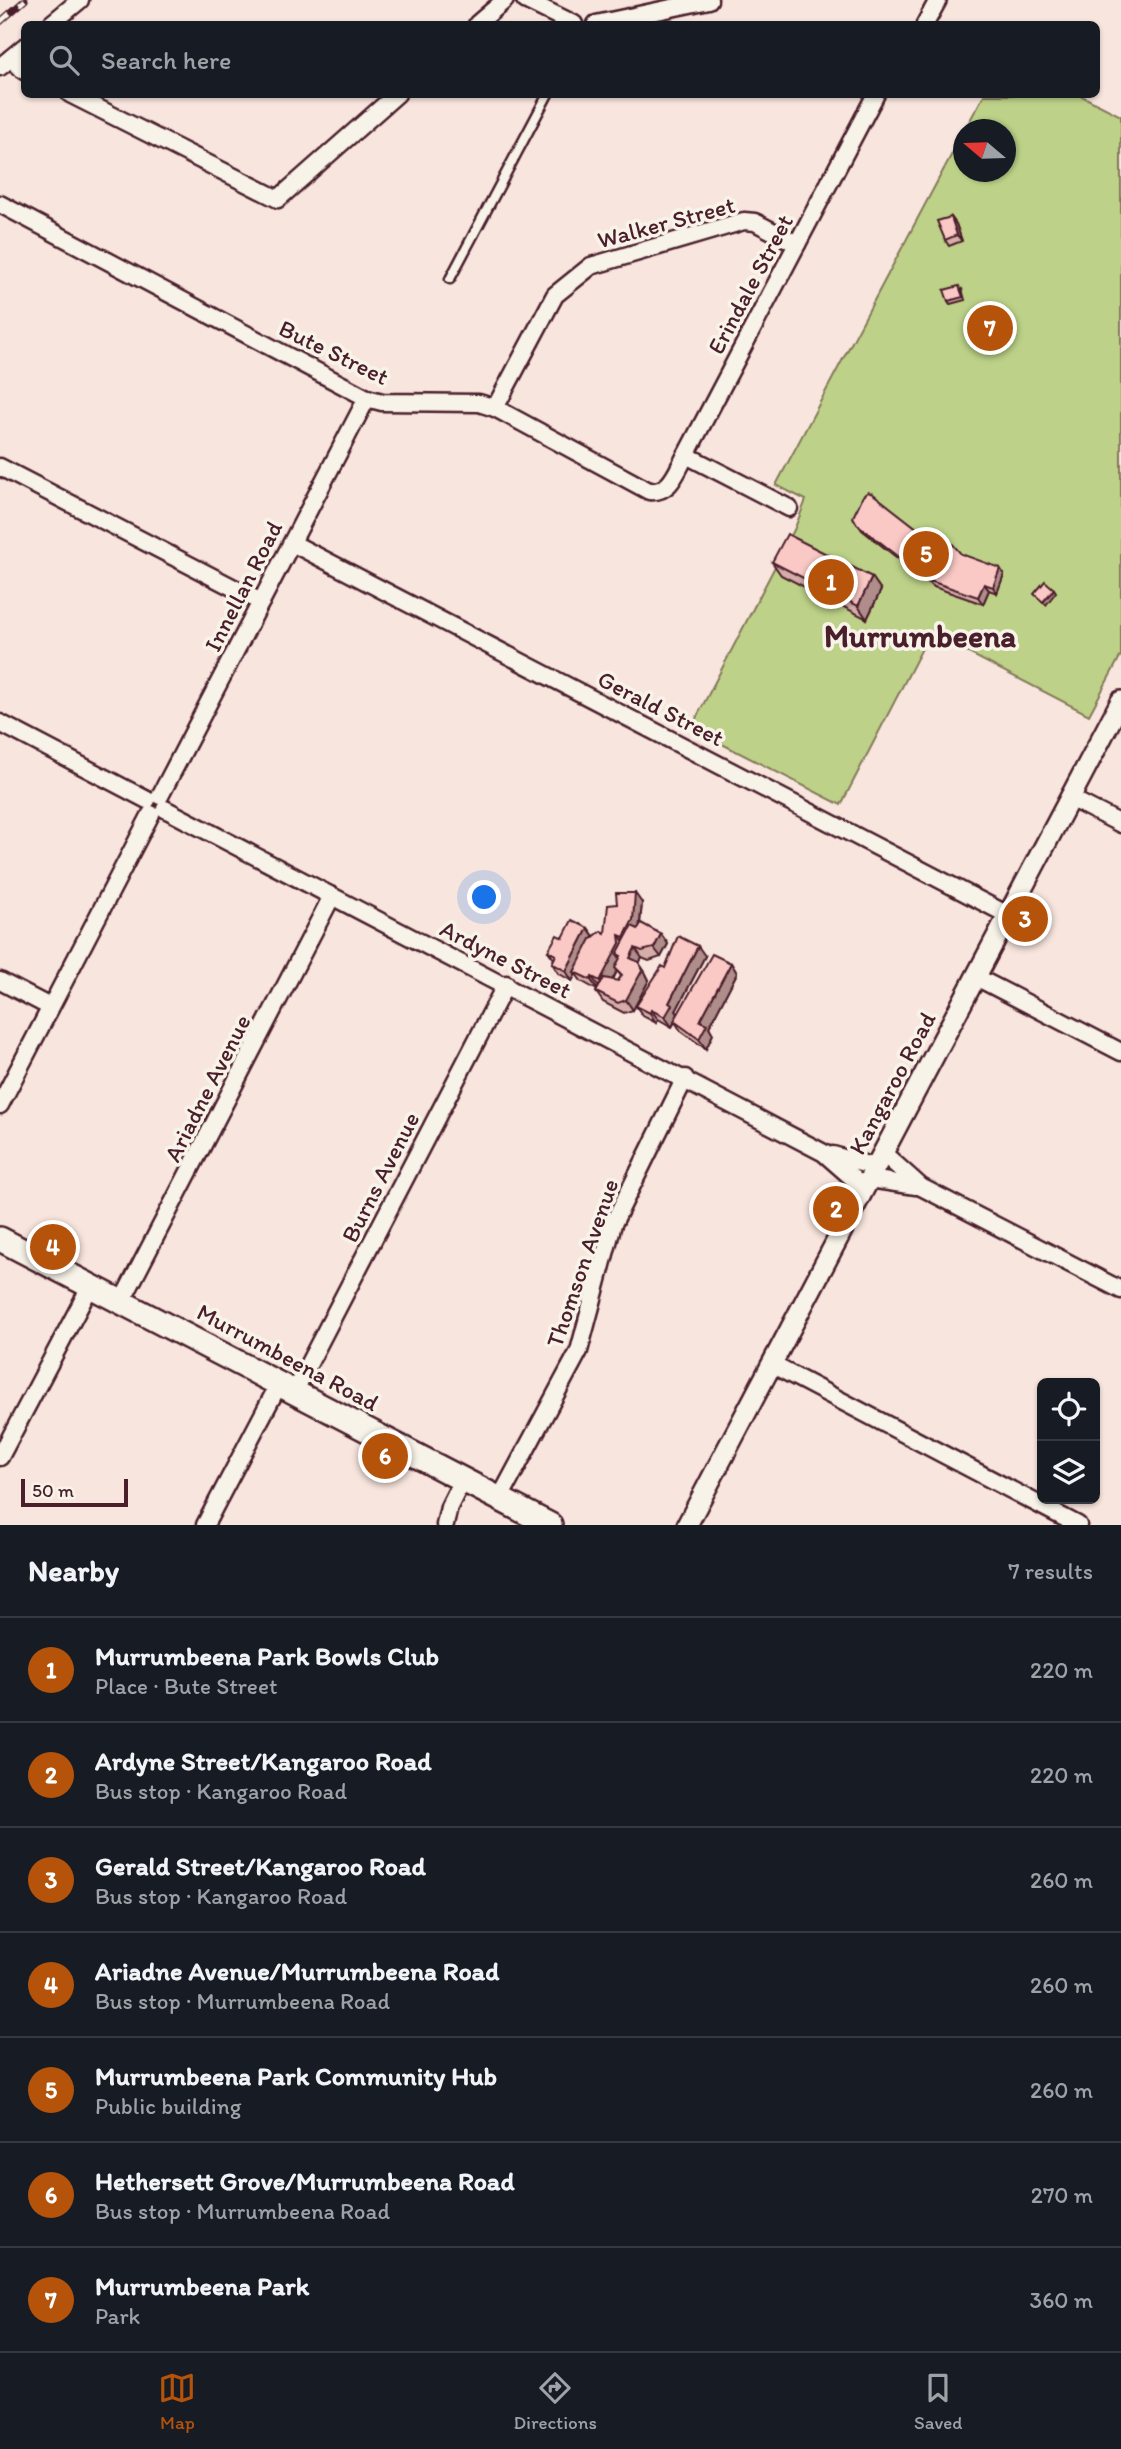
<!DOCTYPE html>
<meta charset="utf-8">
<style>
body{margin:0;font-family:Itim,sans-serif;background:#242831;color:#f1f3f6}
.controls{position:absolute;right:21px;bottom:21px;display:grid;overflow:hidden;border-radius:10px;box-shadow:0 2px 5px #0004}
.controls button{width:63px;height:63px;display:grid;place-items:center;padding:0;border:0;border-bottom:2px solid #363941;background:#171b24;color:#f1f3f6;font:35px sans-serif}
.compass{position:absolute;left:953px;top:119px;width:63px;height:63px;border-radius:50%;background:#171b24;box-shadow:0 2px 5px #0004;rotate:289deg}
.scale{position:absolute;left:21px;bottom:18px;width:107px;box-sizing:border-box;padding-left:7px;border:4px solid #4a1f2b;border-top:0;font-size:19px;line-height:24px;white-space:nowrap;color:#4a1f2b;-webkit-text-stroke:5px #f7f3e8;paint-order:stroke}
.you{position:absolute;left:485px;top:898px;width:24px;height:24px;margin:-18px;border:5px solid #fff;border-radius:50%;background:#1a73e8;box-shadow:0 0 0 10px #1a73e833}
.badge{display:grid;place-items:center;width:46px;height:46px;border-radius:50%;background:#b45309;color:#fff;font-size:23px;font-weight:700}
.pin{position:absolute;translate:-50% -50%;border:4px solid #fff;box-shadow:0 2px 7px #0006}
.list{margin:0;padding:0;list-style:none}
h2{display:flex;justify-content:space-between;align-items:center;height:91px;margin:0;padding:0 28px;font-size:30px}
h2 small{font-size:23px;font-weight:400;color:#9ea1a6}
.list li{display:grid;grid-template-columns:46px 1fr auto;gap:21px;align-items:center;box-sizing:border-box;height:105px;padding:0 28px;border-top:2px solid #363941}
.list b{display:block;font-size:26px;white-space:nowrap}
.list p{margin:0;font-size:23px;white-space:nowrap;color:#9ea1a6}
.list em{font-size:23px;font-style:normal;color:#9ea1a6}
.icon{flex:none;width:38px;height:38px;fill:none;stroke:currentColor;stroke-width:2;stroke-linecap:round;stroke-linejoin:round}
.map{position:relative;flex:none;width:1121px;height:1525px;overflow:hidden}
.search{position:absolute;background:#171b24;box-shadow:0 2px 5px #0004;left:21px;right:21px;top:21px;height:77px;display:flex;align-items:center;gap:18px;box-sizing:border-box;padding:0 24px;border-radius:10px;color:#9ea1a6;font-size:26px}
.sheet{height:826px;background:#171b24}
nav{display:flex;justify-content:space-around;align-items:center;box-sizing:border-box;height:98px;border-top:2px solid #363941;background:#171b24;font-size:19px;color:#9ea1a6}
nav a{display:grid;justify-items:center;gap:4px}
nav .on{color:#b45309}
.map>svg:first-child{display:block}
.green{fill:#bdd288;stroke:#84785a;stroke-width:2}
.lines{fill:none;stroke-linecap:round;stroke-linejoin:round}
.service-casing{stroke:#4a1f2b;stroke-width:13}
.minor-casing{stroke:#4a1f2b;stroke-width:21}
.tertiary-casing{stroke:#4a1f2b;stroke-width:24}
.secondary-casing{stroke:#4a1f2b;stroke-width:28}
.service{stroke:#f7f3e8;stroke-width:8}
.minor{stroke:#f7f3e8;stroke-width:16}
.tertiary{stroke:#f7f3e8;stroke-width:19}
.secondary{stroke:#f7f3e8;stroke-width:23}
.rail-casing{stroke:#4a1f2b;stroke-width:7}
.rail{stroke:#f7f3e8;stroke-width:4.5;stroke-dasharray:13;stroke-linecap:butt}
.wall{fill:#d7ada9;stroke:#4a1f2b;stroke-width:2;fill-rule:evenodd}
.shaded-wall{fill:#af8d8a;stroke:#4a1f2b;stroke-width:2}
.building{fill:#fac9c5;stroke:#4a1f2b;stroke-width:2}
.labels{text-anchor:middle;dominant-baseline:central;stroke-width:7;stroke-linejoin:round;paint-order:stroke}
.street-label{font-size:24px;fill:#4a1f2b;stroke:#f7f3e8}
.district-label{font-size:32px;font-weight:bold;fill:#4a1f2b;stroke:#f7f3e8}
</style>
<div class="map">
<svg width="1121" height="1525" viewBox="0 0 1121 1525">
<rect width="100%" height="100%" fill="#f8e6de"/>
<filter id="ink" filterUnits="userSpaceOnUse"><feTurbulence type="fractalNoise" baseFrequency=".0143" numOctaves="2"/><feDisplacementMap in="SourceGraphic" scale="14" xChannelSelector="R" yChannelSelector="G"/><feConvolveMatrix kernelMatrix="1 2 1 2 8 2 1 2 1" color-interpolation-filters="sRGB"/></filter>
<g filter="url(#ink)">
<!-- green -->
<polygon class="green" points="984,95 1080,95 1121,116 1121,655 1089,715 930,633 841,805 691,728 794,530 806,500 776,485 963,133 964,172 1006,172 1006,130 965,129"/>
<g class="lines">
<defs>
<polyline id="service" points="450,279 548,94"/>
<g id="minor">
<polyline points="525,0 574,24"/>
<polyline points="51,24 80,0"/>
<polyline points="477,24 505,0"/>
<polyline points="596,24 709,0"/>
<polyline points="925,24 938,0"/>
<polyline points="11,58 24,71"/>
<polyline points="0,67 24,47"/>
<polyline points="70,94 278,199 397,94"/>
<path d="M0 204 367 398 382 402 479 403 495 408 649 491C671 493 676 472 686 455L876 94"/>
<polyline points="495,408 555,295 591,266 744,221 755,222 797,244"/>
<polyline points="686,455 789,508"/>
<polyline points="0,467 261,602"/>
<polyline points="292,543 1008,915"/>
<polyline points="0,723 147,800"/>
<polyline points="160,796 367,398"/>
<polyline points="1070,798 1121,824"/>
<polyline points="165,809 824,1153 864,1188"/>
<polyline points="976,977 1121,1052"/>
<polyline points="0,981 50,1007"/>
<polyline points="0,1105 151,814"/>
<polyline points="883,1153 921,1187 1121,1290"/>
<polyline points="833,1155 875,1167"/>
<polyline points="869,1179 916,1186"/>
<polyline points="122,1301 332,896"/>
<polyline points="771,1364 1078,1525"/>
<polyline points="295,1390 506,984"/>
<polyline points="0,1457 91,1285"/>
<polyline points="500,1498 579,1351 613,1224 685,1078"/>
<polyline points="205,1525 280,1382"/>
<polyline points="445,1525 449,1507 463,1479"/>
</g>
<polyline id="tertiary" points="687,1525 1121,701"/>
<polyline id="secondary" points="0,1239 550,1525"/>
</defs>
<!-- service casing -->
<use href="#service" class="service-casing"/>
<!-- minor casing -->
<use href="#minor" class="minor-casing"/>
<!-- tertiary casing -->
<use href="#tertiary" class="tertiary-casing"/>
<!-- secondary casing -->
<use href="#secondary" class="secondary-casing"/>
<!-- service -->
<use href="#service" class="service"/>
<!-- minor -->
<use href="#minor" class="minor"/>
<!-- tertiary -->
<use href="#tertiary" class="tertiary"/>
<!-- secondary -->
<use href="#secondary" class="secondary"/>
<defs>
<polyline id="rail" points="0,22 25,0"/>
</defs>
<!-- rail casing -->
<use href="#rail" class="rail-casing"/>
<!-- rail -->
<use href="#rail" class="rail"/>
</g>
<!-- wall -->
<g class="wall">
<polygon points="951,217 956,224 962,241 949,246 945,240"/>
<polygon points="962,289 965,300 950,304 948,301"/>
<polygon points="853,517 922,532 961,554 1004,574 997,593 989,590 983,604 934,587 862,530"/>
<polygon points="772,562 872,577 881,590 867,619 781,575"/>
<path d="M642 903 640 925 661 934 668 944 661 957 649 961 642 958 639 963 645 972 649 980 633 1010 624 1013 603 1002 596 992 597 990 581 981 576 974 572 981 558 973 552 963 554 959 548 951 563 938 588 928 594 936 605 933ZM617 971 621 976 618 981 613 980Z"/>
<polygon points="705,956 676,1011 678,1014 731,963 737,973 709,1027 713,1034 706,1049 681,1031 675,1022 672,1027 658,1019 656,1023 643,1016 636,1006 665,968"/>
</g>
<!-- shaded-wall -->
<g class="shaded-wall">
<polygon points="951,217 956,224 962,241 957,235"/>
<polygon points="1000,568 1004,574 997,593 993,587"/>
<polygon points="872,577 881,590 867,619 858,606"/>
<polygon points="984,584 989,590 983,604 978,597"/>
<polygon points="1054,589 1056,592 1046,605 1043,602"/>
<polygon points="635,893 642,903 639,930 631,947 624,937"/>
<polygon points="588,928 595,938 574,972 576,974 572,981 566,971"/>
<polygon points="661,934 668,944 661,957 654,948"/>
<polygon points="619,935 626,944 621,956 617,954 622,961 607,990 600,981"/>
<polygon points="698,946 705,956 676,1011 678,1014 672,1027 665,1017 669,1003"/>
<polygon points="635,948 642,958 639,963 645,972 649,980 633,1010 626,1000 630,958"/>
<polygon points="731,963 737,973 709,1027 713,1034 706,1049 699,1039 700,1021"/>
<polygon points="592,977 599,987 598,990 591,980"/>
<polygon points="651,1010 658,1019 656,1023 650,1013"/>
</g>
<!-- building -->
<g class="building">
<polygon points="951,217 957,235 945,240 937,221"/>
<polygon points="959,286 963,297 948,301 944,290"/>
<polygon points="868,492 873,494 922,532 951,542 961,554 1000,568 993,587 984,584 978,597 930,581 857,524 853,517 863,496"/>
<polygon points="787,534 872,577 858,606 772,562"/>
<polygon points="1045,581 1054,589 1043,602 1034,594"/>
<polygon points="616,893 635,893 633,920 624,937 619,935 620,943 600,981 592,977 591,980 574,972 591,939 601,931 605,933 608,905 617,904"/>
<polygon points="572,920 588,928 566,971 552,963 556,955 548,951 557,935 563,938"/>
<polygon points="641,923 661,934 654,948 642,951 635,948 630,958 639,962 642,971 626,1000 618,1003 596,992 604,978 618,981 622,975 615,968 621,956 617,954 632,926 638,929"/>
<polygon points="678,936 698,946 669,1003 672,1005 665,1017 651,1010 650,1013 636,1006 662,966 665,968"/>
<polygon points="712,954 731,963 700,1021 707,1024 699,1039 674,1021"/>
</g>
</g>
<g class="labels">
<!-- street labels -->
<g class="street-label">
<text transform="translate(666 222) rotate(-15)">Walker Street</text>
<text transform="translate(750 284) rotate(-62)">Erindale Street</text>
<text transform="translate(334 352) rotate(26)">Bute Street</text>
<text transform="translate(243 586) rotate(-63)">Innellan Road</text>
<text transform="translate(661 708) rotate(27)">Gerald Street</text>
<text transform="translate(506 959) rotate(27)">Ardyne Street</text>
<text transform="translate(892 1083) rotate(-62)">Kangaroo Road</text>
<text transform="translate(207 1088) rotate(-63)">Ariadne Avenue</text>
<text transform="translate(380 1177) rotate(-63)">Burns Avenue</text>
<text transform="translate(582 1263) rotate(-71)">Thomson Avenue</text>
<text transform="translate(288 1357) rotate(28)">Murrumbeena Road</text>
</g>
<!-- district labels -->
<g class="district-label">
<text x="920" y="636">Murrumbeena</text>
</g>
</g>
</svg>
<div class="controls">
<button><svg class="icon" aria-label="locate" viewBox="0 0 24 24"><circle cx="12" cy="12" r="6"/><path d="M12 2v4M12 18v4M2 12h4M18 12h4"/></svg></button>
<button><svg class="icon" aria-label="layers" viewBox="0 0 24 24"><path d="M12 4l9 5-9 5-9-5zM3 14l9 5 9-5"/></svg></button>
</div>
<svg class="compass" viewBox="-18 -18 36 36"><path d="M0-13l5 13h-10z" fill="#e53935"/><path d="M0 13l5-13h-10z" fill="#9ea1a6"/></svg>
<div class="scale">50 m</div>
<div class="you"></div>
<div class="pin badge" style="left:831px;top:582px">1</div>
<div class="pin badge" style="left:836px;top:1209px">2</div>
<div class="pin badge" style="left:1025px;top:919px">3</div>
<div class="pin badge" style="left:53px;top:1247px">4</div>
<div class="pin badge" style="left:926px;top:554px">5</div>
<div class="pin badge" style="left:385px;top:1456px">6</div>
<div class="pin badge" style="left:990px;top:328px">7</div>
<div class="search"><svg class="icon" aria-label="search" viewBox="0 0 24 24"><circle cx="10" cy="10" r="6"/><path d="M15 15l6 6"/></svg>Search here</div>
</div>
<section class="sheet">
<h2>Nearby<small>7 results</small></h2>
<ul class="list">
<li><span class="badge">1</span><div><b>Murrumbeena Park Bowls Club</b><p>Place · Bute Street</p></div><em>220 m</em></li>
<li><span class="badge">2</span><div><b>Ardyne Street/Kangaroo Road</b><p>Bus stop · Kangaroo Road</p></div><em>220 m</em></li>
<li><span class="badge">3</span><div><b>Gerald Street/Kangaroo Road</b><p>Bus stop · Kangaroo Road</p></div><em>260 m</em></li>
<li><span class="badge">4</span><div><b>Ariadne Avenue/Murrumbeena Road</b><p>Bus stop · Murrumbeena Road</p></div><em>260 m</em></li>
<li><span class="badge">5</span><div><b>Murrumbeena Park Community Hub</b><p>Public building</p></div><em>260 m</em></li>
<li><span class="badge">6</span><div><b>Hethersett Grove/Murrumbeena Road</b><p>Bus stop · Murrumbeena Road</p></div><em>270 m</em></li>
<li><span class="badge">7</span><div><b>Murrumbeena Park</b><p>Park</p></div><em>360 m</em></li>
</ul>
</section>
<nav>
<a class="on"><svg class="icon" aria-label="map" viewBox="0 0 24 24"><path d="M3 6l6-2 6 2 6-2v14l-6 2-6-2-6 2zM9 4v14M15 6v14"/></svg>Map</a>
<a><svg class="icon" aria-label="directions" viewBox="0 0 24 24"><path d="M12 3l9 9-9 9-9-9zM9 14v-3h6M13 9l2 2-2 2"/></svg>Directions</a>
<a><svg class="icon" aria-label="saved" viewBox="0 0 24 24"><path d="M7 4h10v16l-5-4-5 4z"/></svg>Saved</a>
</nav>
